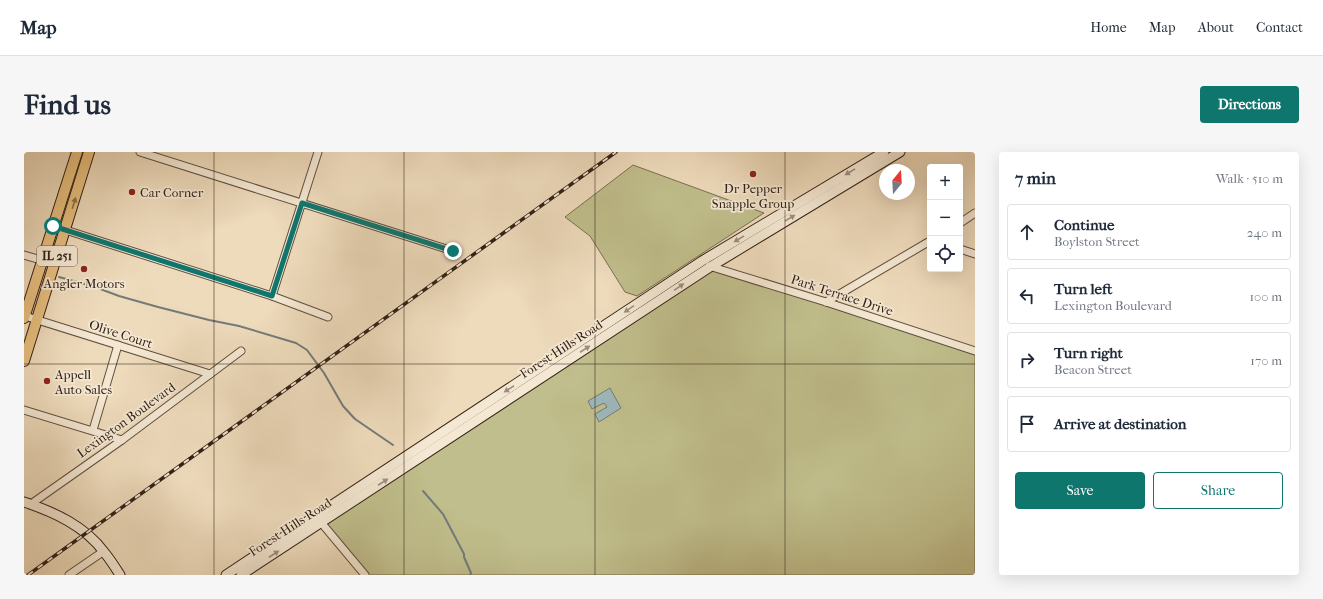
<!DOCTYPE html>
<meta charset="utf-8">
<style>
body{margin:0;font-family:"IM FELL French Canon",serif;background:#f6f6f7;color:#1f2937}
.controls{position:absolute;right:12px;top:12px;display:grid;overflow:hidden;border-radius:4px;box-shadow:0 4px 16px #0002}
.controls button{width:36px;height:36px;display:grid;place-items:center;padding:0;border:0;border-bottom:1px solid #e0e1e3;background:#fff;color:#1f2937;font:20px sans-serif}
.compass{position:absolute;left:855px;top:12px;width:36px;height:36px;border-radius:50%;background:#fff;box-shadow:0 4px 16px #0002;rotate:18deg}
.stop{position:absolute;width:12px;height:12px;margin:-9px;border:3px solid #0f766e;border-radius:50%;background:#fff}
.stop.end{background:#0f766e;border-color:#fff;box-shadow:0 1px 4px #0008}
.list{margin:0;padding:0;list-style:none}
h2{display:flex;justify-content:space-between;align-items:center;height:52px;margin:0;padding:0 16px;font-size:17px}
h2 small{font-size:13px;font-weight:400;color:#747a83}
.list li{display:grid;grid-template-columns:26px 1fr auto;gap:12px;align-items:center;box-sizing:border-box;height:56px;margin:0 8px 8px;padding:0 8px;border:1px solid #e0e1e3;border-radius:4px}
.list b{display:block;font-size:15px;white-space:nowrap}
.list p{margin:0;font-size:13px;white-space:nowrap;color:#747a83}
.list em{font-size:13px;font-style:normal;color:#747a83}
.actions{display:flex;gap:8px;padding:12px 16px}
.actions a{flex:1;padding:9px 0;border:1px solid #0f766e;border-radius:4px;text-align:center;font-size:14px;color:#0f766e}
.actions .main{background:#0f766e;color:#fff}
.icon{flex:none;width:22px;height:22px;fill:none;stroke:currentColor;stroke-width:2;stroke-linecap:round;stroke-linejoin:round}
.map{position:relative;flex:none;width:951px;height:423px;overflow:hidden;border-radius:4px}
header{display:flex;align-items:center;gap:24px;box-sizing:border-box;height:56px;padding:0 20px;background:#fff;border-bottom:1px solid #e0e1e3}
header strong{font-size:19px}
nav{display:flex;gap:22px;margin-inline-start:auto;font-size:14px}
.intro{display:flex;align-items:center;justify-content:space-between;box-sizing:border-box;height:96px;padding:0 24px}
h1{margin:0;font-size:28px}
.button{padding:10px 18px;border-radius:4px;background:#0f766e;color:#fff;font-size:14px;font-weight:700}
main{display:flex;gap:24px;padding:0 24px}
aside{flex:1;background:#fff;border-radius:4px;box-shadow:0 4px 16px #0002}
.map>svg:first-child{display:block}
.green{fill:#c0be8c;stroke:#796f51}
.water{fill:#9eb8bb;stroke:#737b79}
.lines{fill:none;stroke-linecap:round;stroke-linejoin:round}
.stream{stroke:#737b79;stroke-width:2}
.street-casing{stroke:#614f40;stroke-width:9}
.secondary-casing{stroke:#322016;stroke-width:11}
.primary-casing{stroke:#322016;stroke-width:12}
.street{stroke:#f4e8d3;stroke-width:7}
.secondary{stroke:#f4e8d3;stroke-width:9}
.primary{stroke:#e7be7e;stroke-width:10}
.rail-casing{stroke:#322016;stroke-width:3.5}
.rail{stroke:#f4e8d3;stroke-width:2;stroke-dasharray:6;stroke-linecap:butt}
.oneway{fill:#9d8e7e}
.oneway2{fill:#8c6f4a}
.route{stroke:#0f766e;stroke-width:5}
.grid{fill:none;stroke:#322016;stroke-width:1;stroke-opacity:0.55}
.poi-dot{fill:#8f2418;stroke:#f4e8d3;stroke-width:1.5}
.labels{text-anchor:middle;dominant-baseline:central;stroke-width:3.5;stroke-linejoin:round;paint-order:stroke}
.shield{fill:#f4e8d3;stroke:#6c5c4f;stroke-width:1}
.shield-label{font-size:12px;font-weight:bold;fill:#322016}
.poi-label{font-size:13px;fill:#322016;stroke:#f4e8d3}
.street-label{font-size:13px;fill:#322016;stroke:#f4e8d3}
</style>
<header>
<strong>Map</strong>
<nav><a>Home</a><a>Map</a><a>About</a><a>Contact</a></nav>
</header>
<div class="intro"><h1>Find us</h1><a class="button">Directions</a></div>
<main>
<div class="map">
<svg width="951" height="423" viewBox="0 0 951 423">
<rect width="100%" height="100%" fill="#eedbbc"/>
<filter id="stains"><feTurbulence type="fractalNoise" baseFrequency=".005" numOctaves="4"/><feColorMatrix values="0 0 0 0 .2 0 0 0 0 .09 0 0 0 0 .02 0 0 0 .5 -.17"/></filter>
<radialGradient id="worn" r=".72"><stop offset=".6" stop-color="#630" stop-opacity="0"/><stop offset="1" stop-color="#630" stop-opacity=".3"/></radialGradient>
<!-- green -->
<g class="green">
<polygon points="609,13 740,61 613,144 601,140 566,84 541,65"/>
<polygon points="688,117 951,200 951,423 345,423 300,373"/>
</g>
<!-- water -->
<polygon class="water" points="586,236 597,256 575,270 571,262 583,255 580,251 568,257 564,249"/>
<g class="lines">
<!-- stream -->
<g class="stream">
<polyline points="35,125 71,135 95,144 134,155 185,168 215,174 272,191 283,198 300,221 319,254 331,267 369,293"/>
<polyline points="399,339 419,362 440,402 440,405 447,421 446,423"/>
</g>
<defs>
<g id="street">
<polyline points="116,0 429,99"/>
<polyline points="936,71 951,61"/>
<polyline points="29,74 248,144 304,165"/>
<polyline points="936,97 951,102"/>
<polyline points="0,103 31,112"/>
<polyline points="685,114 802,150 951,199"/>
<polyline points="248,144 294,0"/>
<polyline points="802,150 906,89"/>
<polyline points="1,164 186,222"/>
<polyline points="0,258 98,288"/>
<polyline points="69,278 94,193"/>
<polyline points="7,352 98,288 217,199"/>
<polyline points="295,368 341,423"/>
<polyline points="45,423 80,399"/>
</g>
<g id="secondary">
<path d="M0 350C30 360 61 374 80 400 86 407 91 415 96 423"/>
<polyline points="202,423 678,109 860,0"/>
<polyline points="217,423 686,115 876,0"/>
</g>
<g id="primary">
<polyline points="0,166 53,0"/>
<polyline points="0,209 65,0"/>
</g>
</defs>
<!-- street casing -->
<use href="#street" class="street-casing"/>
<!-- secondary casing -->
<use href="#secondary" class="secondary-casing"/>
<!-- primary casing -->
<use href="#primary" class="primary-casing"/>
<!-- street -->
<use href="#street" class="street"/>
<!-- secondary -->
<use href="#secondary" class="secondary"/>
<!-- primary -->
<use href="#primary" class="primary"/>
<defs>
<polyline id="rail" points="4,423 592,0"/>
</defs>
<!-- rail casing -->
<use href="#rail" class="rail-casing"/>
<!-- rail -->
<use href="#rail" class="rail"/>
</g>
<!-- one-way arrows -->
<defs><path id="oneway-solid" d="M-6-.8H1V-3.2L6.5 0L1 3.2V.8H-6Z"/></defs>
<g class="oneway">
<use href="#oneway-solid" transform="translate(826 20) rotate(149)"/>
<use href="#oneway-solid" transform="translate(766 66) rotate(-31)"/>
<use href="#oneway-solid" transform="translate(715 87) rotate(149)"/>
<use href="#oneway-solid" transform="translate(655 135) rotate(-34)"/>
<use href="#oneway-solid" transform="translate(605 157) rotate(146)"/>
<use href="#oneway-solid" transform="translate(561 197) rotate(-33)"/>
<use href="#oneway-solid" transform="translate(485 237) rotate(147)"/>
<use href="#oneway-solid" transform="translate(359 330) rotate(-33)"/>
<use href="#oneway-solid" transform="translate(250 402) rotate(-33)"/>
</g>
<use class="oneway2" href="#oneway-solid" transform="translate(50 51) rotate(-73)"/>
<g class="lines">
<!-- route -->
<polyline class="route" points="29,74 248,144 278,51 429,99"/>
</g>
<!-- grid -->
<path class="grid" d="M190 0V423M380 0V423M571 0V423M761 0V423M0 212H951"/>
<!-- markers -->
<g class="poi-dot">
<circle cx="729" cy="22" r="4"/>
<circle cx="108" cy="40" r="4"/>
<circle cx="60" cy="117" r="4"/>
<circle cx="23" cy="229" r="4"/>
</g>
<g class="labels">
<!-- shield labels -->
<rect class="shield" x="13" y="94" width="40" height="20" rx="3"/>
<g class="shield-label">
<text x="33" y="104">IL 251</text>
</g>
<!-- poi labels -->
<g class="poi-label">
<text x="729" y="36">Dr Pepper<tspan x="729" dy="15">Snapple Group</tspan></text>
<text x="116" y="40" text-anchor="start">Car Corner</text>
<text x="60" y="131">Angler Motors</text>
<text x="31" y="222" text-anchor="start">Appell<tspan x="31" dy="15">Auto Sales</tspan></text>
</g>
<!-- street labels -->
<g class="street-label">
<text transform="translate(818 143) rotate(18)">Park Terrace Drive</text>
<text transform="translate(97 182) rotate(18)">Olive Court</text>
<text transform="translate(537 197) rotate(-33)">Forest Hills Road</text>
<text transform="translate(102 268) rotate(-36)">Lexington Boulevard</text>
<text transform="translate(266 375) rotate(-33)">Forest Hills Road</text>
</g>
</g>
<rect width="100%" height="100%" filter="url(#stains)"/>
<rect width="100%" height="100%" fill="url(#worn)"/>
</svg>
<div class="controls">
<button>+</button>
<button>−</button>
<button><svg class="icon" aria-label="locate" viewBox="0 0 24 24"><circle cx="12" cy="12" r="6"/><path d="M12 2v4M12 18v4M2 12h4M18 12h4"/></svg></button>
</div>
<svg class="compass" viewBox="-18 -18 36 36"><path d="M0-13l5 13h-10z" fill="#e53935"/><path d="M0 13l5-13h-10z" fill="#747a83"/></svg>
<div class="stop" style="left:29px;top:74px"></div>
<div class="stop end" style="left:429px;top:99px"></div>
</div>
<aside>
<h2>7 min<small>Walk · 510 m</small></h2>
<ul class="list">
<li><svg class="icon" aria-label="ahead" viewBox="0 0 24 24"><path d="M12 20V5M6 11l6-6 6 6"/></svg><div><b>Continue</b><p>Boylston Street</p></div><em>240 m</em></li>
<li><svg class="icon" aria-label="left" viewBox="0 0 24 24"><path d="M17 20v-9H6M10 6l-5 5 5 5"/></svg><div><b>Turn left</b><p>Lexington Boulevard</p></div><em>100 m</em></li>
<li><svg class="icon" aria-label="right" viewBox="0 0 24 24"><path d="M7 20v-9h11M14 6l5 5-5 5"/></svg><div><b>Turn right</b><p>Beacon Street</p></div><em>170 m</em></li>
<li><svg class="icon" aria-label="arrive" viewBox="0 0 24 24"><path d="M6 21V4h12l-3 4 3 4H6"/></svg><div><b>Arrive at destination</b></div></li>
</ul>
<div class="actions"><a class="main">Save</a><a>Share</a></div>
</aside>
</main>
